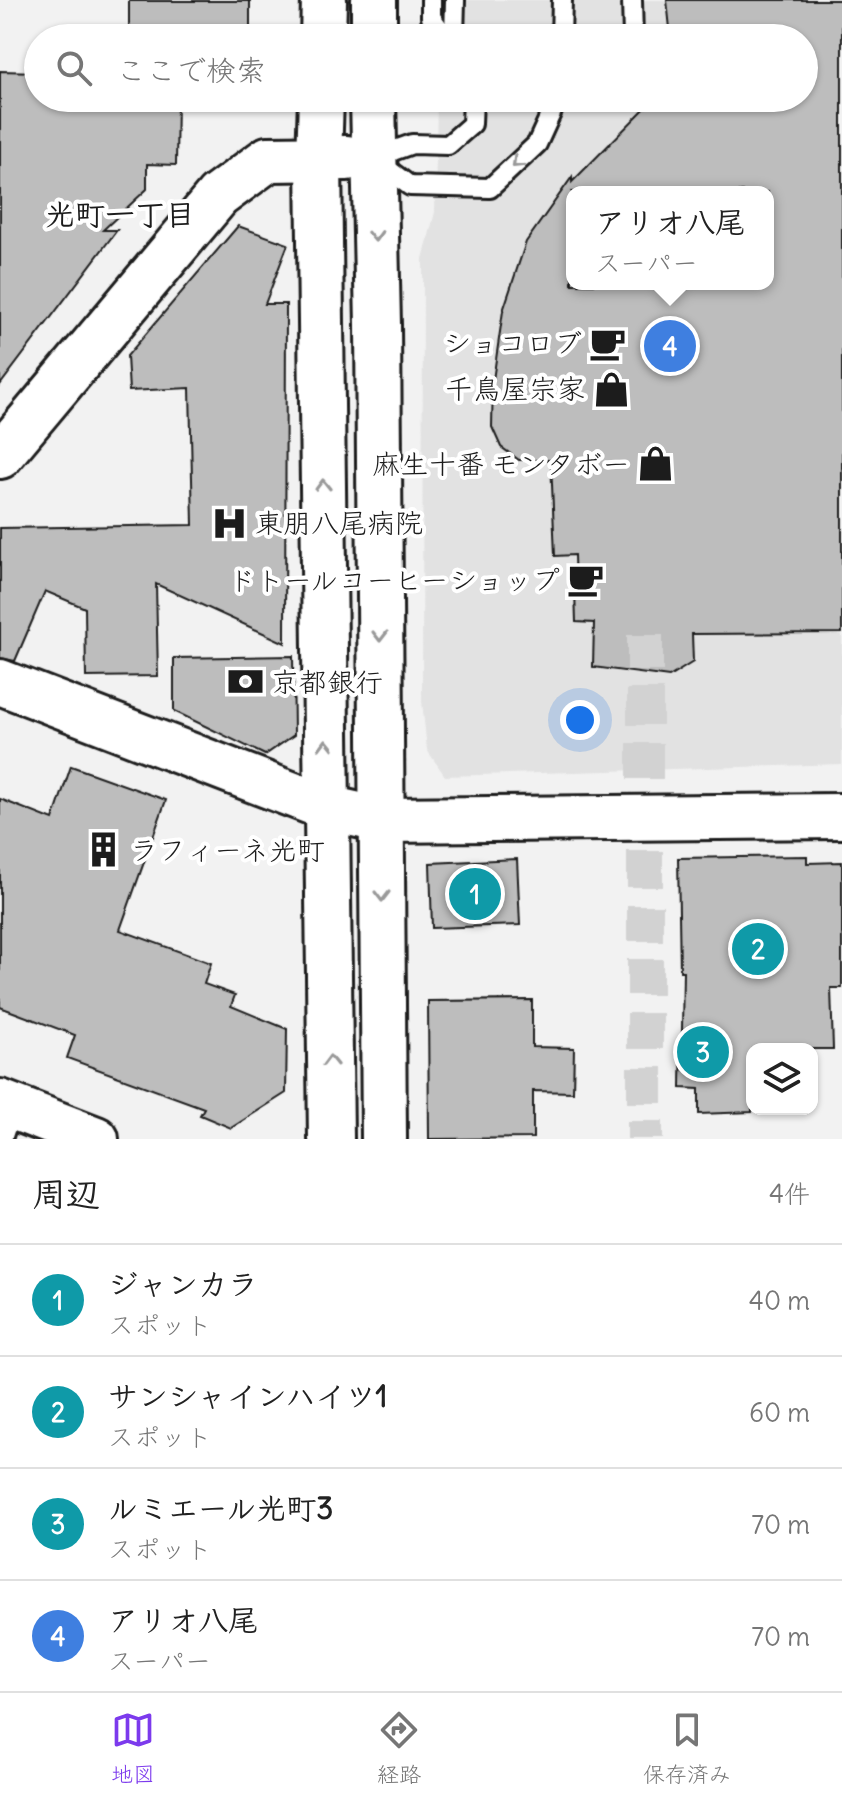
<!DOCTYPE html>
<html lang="ja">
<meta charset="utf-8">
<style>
body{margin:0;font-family:Delius,"Klee One",sans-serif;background:#f2f2f2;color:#222}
.controls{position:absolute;right:24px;bottom:24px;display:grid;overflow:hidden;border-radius:16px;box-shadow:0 2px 6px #0004}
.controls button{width:72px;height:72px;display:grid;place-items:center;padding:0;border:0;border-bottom:2px solid #e0e0e0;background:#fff;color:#222;font:40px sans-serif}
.you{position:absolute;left:580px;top:720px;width:28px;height:28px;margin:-20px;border:6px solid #fff;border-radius:50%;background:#1a73e8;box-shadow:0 0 0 12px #1a73e833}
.badge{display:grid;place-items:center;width:52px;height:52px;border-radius:50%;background:#7c3aed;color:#fff;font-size:26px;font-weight:700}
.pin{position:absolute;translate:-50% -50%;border:4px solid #fff;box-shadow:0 2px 8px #0006}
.popup{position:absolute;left:566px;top:186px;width:208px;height:104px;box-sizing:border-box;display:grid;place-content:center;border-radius:16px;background:#fff;filter:drop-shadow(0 2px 6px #0005);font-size:26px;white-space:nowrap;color:#767676}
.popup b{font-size:30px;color:#222}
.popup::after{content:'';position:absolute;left:50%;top:100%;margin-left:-16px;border:16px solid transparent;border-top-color:#fff}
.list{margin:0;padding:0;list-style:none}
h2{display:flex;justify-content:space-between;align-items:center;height:104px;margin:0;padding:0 32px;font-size:34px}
h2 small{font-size:26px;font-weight:400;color:#767676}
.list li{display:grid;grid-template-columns:52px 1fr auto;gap:24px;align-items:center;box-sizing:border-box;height:112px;padding:0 32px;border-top:2px solid #e0e0e0}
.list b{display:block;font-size:30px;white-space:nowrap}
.list p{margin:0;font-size:26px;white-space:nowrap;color:#767676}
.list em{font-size:26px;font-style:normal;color:#767676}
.icon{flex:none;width:44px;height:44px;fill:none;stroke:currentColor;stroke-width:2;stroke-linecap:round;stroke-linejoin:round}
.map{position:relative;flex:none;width:842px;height:1139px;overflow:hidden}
.search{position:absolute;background:#fff;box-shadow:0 2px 6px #0004;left:24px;right:24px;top:24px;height:88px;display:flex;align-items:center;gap:20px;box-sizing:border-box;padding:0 28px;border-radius:44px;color:#767676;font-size:30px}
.sheet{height:552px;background:#fff}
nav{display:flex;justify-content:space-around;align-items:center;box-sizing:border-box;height:112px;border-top:2px solid #e0e0e0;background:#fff;font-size:22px;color:#767676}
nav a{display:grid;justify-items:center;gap:4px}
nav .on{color:#7c3aed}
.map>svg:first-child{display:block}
.built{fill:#e2e2e2;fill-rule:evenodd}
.building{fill:#bdbdbd;stroke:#1c1c1c;stroke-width:2;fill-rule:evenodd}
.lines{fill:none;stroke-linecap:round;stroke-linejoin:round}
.street-tunnel{stroke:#d2d2d2;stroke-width:36;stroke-dasharray:36 18;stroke-linecap:butt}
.lane-casing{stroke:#1c1c1c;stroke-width:24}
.secondary-casing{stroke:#1c1c1c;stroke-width:50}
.lane{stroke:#fff;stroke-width:18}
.secondary{stroke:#fff;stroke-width:44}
.oneway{stroke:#999}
.labels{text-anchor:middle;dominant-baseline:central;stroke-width:8;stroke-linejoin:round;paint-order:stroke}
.poi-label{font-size:28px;fill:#1c1c1c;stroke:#fff;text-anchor:end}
.neighbourhood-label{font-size:30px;font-weight:bold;fill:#1c1c1c;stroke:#fff}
</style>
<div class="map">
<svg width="842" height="1139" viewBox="0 0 842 1139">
<rect width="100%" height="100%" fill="#f2f2f2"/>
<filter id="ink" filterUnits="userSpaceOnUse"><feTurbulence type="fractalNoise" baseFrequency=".0125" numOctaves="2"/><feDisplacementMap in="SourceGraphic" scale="16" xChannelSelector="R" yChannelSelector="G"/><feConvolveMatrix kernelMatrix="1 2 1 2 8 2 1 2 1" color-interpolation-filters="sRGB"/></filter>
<g filter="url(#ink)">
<!-- built -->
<path class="built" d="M439 0H842V764L445 776 427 750 422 701 423 259 435 212 437 98H804V38H438ZM572 192H768V284H572Z"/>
<!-- building -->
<g class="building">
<path d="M667 0H842V633L692 634 693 662 669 677 593 667 594 623 576 622 574 555 555 556 551 460H519L501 447 492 427 493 380 503 311 526 242 572 177V182L655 98H804V38H671ZM572 192H768V284H572Z"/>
<rect x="129" y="1" width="121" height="37"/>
<polygon points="0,71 38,72 38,98 177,98 176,165 147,164 147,189 103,230 117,230 0,385"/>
<polygon points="238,226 288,244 265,304 286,304 285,643 156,584 158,676 86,677 85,608 45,591 15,661 0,658 0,528 193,525 190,388 129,391 127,356"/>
<polygon points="293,656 294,735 265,755 174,711 174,658"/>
<polygon points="71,766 166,800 120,930 211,963 204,984 235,995 231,1006 287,1029 286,1093 231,1128 200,1115 204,1108 67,1058 75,1035 0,1007 0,799 53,820"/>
<polygon points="807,856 807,863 842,862 842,988 831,988 833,1049 752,1049 752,1112 699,1114 699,1089 681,1088 683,971 680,971 678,858"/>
<polygon points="517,859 520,925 432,928 430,863"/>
<polygon points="532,1000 532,1047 574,1048 573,1092 533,1091 533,1138 429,1139 428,1001"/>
</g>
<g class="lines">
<!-- street-tunnel -->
<polyline class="street-tunnel" points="645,635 645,1139"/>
<defs>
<g id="lane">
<polyline points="431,0 431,17 446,38"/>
<polyline points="632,0 633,38"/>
<polyline points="454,38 455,0"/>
<polyline points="561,38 562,0"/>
<polyline points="376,157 412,144 448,145 472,124 473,98"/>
<polyline points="378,162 410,186 490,188 537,144 558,98"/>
<polyline points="2,1139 13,1106"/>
</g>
<g id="secondary">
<polyline points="323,38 324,0"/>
<polyline points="374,38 374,0"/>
<polyline points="321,98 319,159 331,1139"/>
<polyline points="373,98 378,325 384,1139"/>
<polyline points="0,456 218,196 268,159 347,158"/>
<polyline points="0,682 327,808 381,820 842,816"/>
<polyline points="0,1102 96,1139"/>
</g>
</defs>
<!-- lane casing -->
<use href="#lane" class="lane-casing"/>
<!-- secondary casing -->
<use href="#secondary" class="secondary-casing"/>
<!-- lane -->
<use href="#lane" class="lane"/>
<!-- secondary -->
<use href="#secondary" class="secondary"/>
</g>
<!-- one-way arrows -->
<defs><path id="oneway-chevron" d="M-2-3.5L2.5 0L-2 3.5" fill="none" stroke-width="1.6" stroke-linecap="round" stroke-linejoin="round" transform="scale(2)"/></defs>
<g class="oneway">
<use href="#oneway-chevron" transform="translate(517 163) rotate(136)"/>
<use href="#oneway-chevron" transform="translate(375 236) rotate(88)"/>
<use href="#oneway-chevron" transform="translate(323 485) rotate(-91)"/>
<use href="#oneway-chevron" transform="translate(380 636) rotate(90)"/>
<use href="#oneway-chevron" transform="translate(326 745) rotate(-91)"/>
<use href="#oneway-chevron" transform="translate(382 896) rotate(90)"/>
<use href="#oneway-chevron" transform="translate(330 1061) rotate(-91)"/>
</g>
</g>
<!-- icons -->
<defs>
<symbol id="cafe-bare" viewBox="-9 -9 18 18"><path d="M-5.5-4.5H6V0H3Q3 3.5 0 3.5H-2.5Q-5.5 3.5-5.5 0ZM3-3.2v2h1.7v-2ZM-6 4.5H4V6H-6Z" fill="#1c1c1c" stroke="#fff" stroke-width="2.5" paint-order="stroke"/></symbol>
<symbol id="shop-bare" viewBox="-9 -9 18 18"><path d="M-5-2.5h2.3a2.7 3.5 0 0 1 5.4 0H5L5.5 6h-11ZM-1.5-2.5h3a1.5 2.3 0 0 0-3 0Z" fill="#1c1c1c" stroke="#fff" stroke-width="2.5" paint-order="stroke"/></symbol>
<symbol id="hospital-bare" viewBox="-9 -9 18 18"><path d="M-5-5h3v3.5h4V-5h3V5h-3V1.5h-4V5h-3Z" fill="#1c1c1c" stroke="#fff" stroke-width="2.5" paint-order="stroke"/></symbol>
<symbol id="bank-bare" viewBox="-9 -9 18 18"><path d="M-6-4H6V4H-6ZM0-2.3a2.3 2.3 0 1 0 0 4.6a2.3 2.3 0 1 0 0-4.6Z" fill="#1c1c1c" stroke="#fff" stroke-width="2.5" paint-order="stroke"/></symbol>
<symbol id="building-bare" viewBox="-9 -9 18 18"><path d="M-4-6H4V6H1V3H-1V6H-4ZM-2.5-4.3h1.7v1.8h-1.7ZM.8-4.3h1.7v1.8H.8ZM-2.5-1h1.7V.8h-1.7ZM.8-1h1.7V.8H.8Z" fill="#1c1c1c" stroke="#fff" stroke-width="2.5" paint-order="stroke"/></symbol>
</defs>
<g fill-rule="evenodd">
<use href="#cafe-bare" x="582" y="318" width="51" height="51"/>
<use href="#shop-bare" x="586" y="364" width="51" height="51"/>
<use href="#shop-bare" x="630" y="438" width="51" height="51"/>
<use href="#hospital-bare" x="204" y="498" width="51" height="51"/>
<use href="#cafe-bare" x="560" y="554" width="51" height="51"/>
<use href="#bank-bare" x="220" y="656" width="51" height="51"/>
<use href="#building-bare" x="78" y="824" width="51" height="51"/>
</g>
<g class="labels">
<!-- poi labels -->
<g class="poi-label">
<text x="582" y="343">ショコロブ</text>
<text x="585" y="389">千鳥屋宗家</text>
<text x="630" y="464">麻生十番 モンタボー</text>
<text x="255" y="523" text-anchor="start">東朋八尾病院</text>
<text x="560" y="580">ドトールコーヒーショップ</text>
<text x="271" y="682" text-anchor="start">京都銀行</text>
<text x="130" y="850" text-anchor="start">ラフィーネ光町</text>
</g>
<!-- neighbourhood labels -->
<g class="neighbourhood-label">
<text x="120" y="214">光町一丁目</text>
</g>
</g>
</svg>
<div class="controls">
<button><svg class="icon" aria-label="layers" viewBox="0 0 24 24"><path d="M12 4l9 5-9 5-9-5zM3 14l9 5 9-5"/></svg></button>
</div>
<div class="you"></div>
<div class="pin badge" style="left:475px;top:894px;background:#0f9aa8">1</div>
<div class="pin badge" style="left:758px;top:949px;background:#0f9aa8">2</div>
<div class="pin badge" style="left:703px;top:1052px;background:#0f9aa8">3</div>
<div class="pin badge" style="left:670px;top:346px;background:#3f7fe0">4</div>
<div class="popup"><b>アリオ八尾</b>スーパー</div>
<div class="search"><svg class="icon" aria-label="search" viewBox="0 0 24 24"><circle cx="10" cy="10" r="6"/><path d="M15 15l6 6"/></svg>ここで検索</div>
</div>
<section class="sheet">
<h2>周辺<small>4件</small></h2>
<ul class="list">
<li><span class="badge" style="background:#0f9aa8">1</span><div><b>ジャンカラ</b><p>スポット</p></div><em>40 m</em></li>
<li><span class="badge" style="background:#0f9aa8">2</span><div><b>サンシャインハイツ1</b><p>スポット</p></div><em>60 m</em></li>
<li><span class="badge" style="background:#0f9aa8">3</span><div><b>ルミエール光町3</b><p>スポット</p></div><em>70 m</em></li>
<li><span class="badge" style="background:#3f7fe0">4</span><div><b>アリオ八尾</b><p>スーパー</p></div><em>70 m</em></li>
</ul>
</section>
<nav>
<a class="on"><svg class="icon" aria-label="map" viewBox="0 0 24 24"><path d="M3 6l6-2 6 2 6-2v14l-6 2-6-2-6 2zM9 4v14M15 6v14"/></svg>地図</a>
<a><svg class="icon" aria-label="directions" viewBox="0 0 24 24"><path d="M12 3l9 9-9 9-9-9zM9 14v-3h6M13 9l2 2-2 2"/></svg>経路</a>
<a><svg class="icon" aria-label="saved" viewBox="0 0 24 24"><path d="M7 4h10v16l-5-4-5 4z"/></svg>保存済み</a>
</nav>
